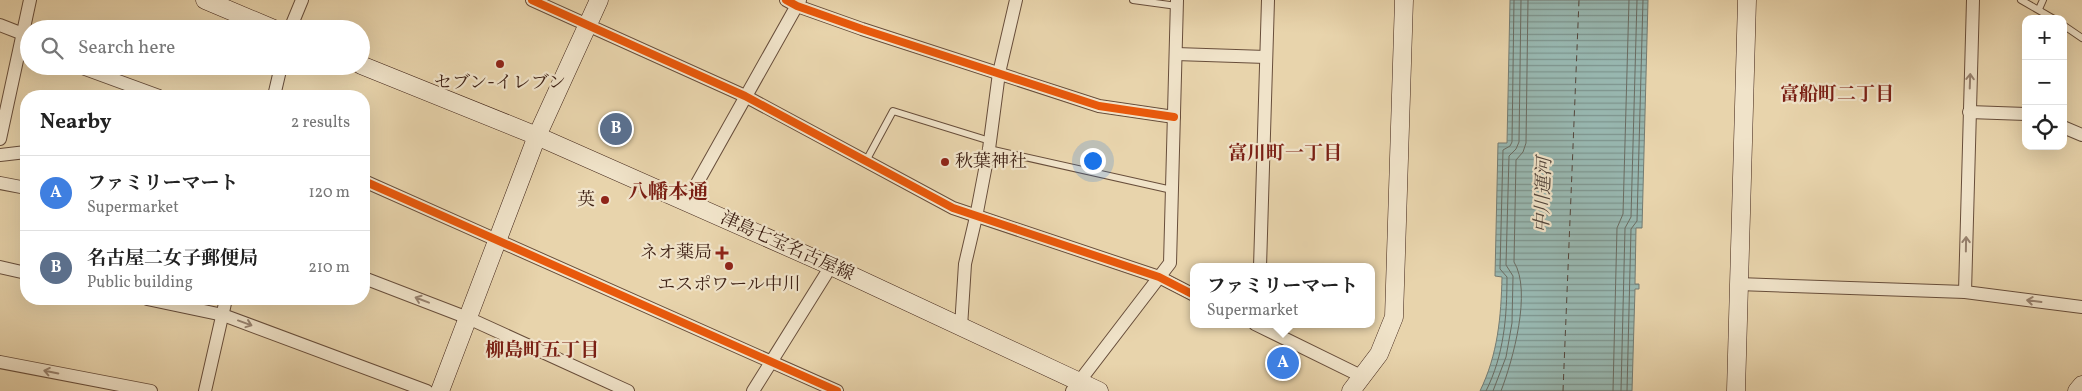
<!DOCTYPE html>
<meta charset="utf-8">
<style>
body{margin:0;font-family:Vollkorn,"Noto Serif JP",serif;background:#f6f6f6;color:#222}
.controls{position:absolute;right:15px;top:15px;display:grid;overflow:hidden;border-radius:10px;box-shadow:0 5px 20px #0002}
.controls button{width:45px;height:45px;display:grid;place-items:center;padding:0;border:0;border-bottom:1px solid #e0e0e0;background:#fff;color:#222;font:25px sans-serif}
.you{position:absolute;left:1092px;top:160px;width:18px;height:18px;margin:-12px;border:4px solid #fff;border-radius:50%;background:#1a73e8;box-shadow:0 0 0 8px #1a73e833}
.badge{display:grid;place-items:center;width:32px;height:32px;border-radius:50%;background:#7c3aed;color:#fff;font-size:16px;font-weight:700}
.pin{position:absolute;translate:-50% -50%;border:2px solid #fff;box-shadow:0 1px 5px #0006}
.popup{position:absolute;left:1190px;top:263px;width:185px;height:65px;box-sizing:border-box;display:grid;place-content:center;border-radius:10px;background:#fff;filter:drop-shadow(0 1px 4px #0005);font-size:16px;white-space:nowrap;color:#767676}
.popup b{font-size:19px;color:#222}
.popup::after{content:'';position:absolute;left:50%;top:100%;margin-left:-10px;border:10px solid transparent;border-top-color:#fff}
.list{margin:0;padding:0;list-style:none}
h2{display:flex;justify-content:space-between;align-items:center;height:65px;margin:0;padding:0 20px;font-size:21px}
h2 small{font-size:16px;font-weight:400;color:#767676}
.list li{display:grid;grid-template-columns:32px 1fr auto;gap:15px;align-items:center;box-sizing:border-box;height:75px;padding:0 20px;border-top:1px solid #e0e0e0}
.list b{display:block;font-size:19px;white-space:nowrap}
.list p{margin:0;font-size:16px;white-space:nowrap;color:#767676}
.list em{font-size:16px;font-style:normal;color:#767676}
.icon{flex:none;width:28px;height:28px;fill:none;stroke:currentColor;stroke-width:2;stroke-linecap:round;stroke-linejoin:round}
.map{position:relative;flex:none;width:2082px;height:391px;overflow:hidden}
.search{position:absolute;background:#fff;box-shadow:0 5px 20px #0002;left:20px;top:20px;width:350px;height:55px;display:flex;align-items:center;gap:12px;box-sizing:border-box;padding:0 18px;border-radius:28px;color:#767676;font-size:19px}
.panel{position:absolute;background:#fff;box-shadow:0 5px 20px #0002;left:20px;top:90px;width:350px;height:215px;border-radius:20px}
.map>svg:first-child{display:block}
.water{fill:url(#water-rules);stroke:#747b72}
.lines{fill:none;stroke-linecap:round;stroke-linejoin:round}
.shore{stroke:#6b6c62;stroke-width:1}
.ferry{stroke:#54463c;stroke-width:1;stroke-dasharray:6 5;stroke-linecap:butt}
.lane-casing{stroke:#684e3b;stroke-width:8}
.street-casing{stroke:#684e3b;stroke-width:14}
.secondary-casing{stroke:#3e2115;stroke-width:19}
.lane{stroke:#f0e3c9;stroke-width:6}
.street{stroke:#f0e3c9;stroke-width:12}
.secondary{stroke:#f0e3c9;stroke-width:18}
.cycleway-casing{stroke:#f0e3c9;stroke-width:11}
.cycleway{stroke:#e8590c;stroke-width:8}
.oneway{stroke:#97826f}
.poi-dot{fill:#8f2418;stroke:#f0e3c9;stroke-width:2}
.labels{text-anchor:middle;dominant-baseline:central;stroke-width:4.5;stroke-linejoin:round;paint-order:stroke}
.poi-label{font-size:18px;fill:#3e2115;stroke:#f0e3c9}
.street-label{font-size:18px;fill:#3e2115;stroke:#f0e3c9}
.neighbourhood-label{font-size:19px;font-weight:bold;fill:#7a1f14;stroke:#f0e3c9}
.water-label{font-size:19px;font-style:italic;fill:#54463c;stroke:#f0e3c9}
.quarter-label{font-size:20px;font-weight:bold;fill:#7a1f14;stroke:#f0e3c9}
</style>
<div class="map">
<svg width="2082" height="391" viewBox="0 0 2082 391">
<defs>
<pattern id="water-rules" width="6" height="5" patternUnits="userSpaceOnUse" patternTransform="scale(1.25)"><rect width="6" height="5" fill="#98b7b0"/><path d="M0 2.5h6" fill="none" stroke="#7d948e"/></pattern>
</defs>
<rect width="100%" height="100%" fill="#e8d4ac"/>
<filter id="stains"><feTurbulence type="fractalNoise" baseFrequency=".004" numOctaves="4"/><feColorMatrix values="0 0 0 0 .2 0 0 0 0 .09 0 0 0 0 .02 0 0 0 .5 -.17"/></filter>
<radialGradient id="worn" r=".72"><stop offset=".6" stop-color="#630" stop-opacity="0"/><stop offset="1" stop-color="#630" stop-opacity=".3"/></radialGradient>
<!-- water -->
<path class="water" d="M1510 0H1648L1642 228H1636L1635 284H1639V289H1635L1632 391H1480C1498 354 1501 317 1502 277L1495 276 1498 143H1507Z"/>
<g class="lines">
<!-- shore -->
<g class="shore">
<path d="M1486 391C1504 355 1507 317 1507 277L1500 269 1503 150 1510 146 1512 142 1514 0"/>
<polyline points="1493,391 1506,357 1512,323 1513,276 1506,265 1509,156 1516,149 1519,142 1521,0"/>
<path d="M1501 391C1513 360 1532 291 1514 262L1516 160 1523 152 1526 143 1528 0"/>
<polyline points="1613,391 1617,228 1623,214 1629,0"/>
<polyline points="1621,391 1625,228 1631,217 1637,0"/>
<polyline points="1627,391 1631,229 1637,221 1643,0"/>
</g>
<!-- ferry -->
<polyline class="ferry" points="1563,391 1579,0"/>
<defs>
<g id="lane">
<polyline points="1133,0 1177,6"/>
<polyline points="2021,0 2054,19"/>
<polyline points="2039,9 2043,0"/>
<polyline points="2063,25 2082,38"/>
<polyline points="989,149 1172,190"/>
<polyline points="866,161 893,111 990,141"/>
</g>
<g id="street">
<polyline points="532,0 745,96 953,208 1159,277 1194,295"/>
<polyline points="786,0 797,6 862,29 1099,106 1174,117"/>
<polyline points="0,25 23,34"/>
<polyline points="290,29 302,0"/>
<polyline points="1176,54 1266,57"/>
<polyline points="77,66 159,96"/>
<polyline points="274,96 281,66"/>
<polyline points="1969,112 2026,114"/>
<polyline points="2063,127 2082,135"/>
<polyline points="0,139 30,0"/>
<polyline points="0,155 26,152"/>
<polyline points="364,181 837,391"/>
<polyline points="0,183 26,188"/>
<polyline points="686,203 800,0"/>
<polyline points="0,267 26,273"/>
<polyline points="1260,267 1268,0"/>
<polyline points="364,278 468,318 628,391"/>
<polyline points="1738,284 1965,292 2082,307"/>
<polyline points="1965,292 1973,0"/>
<polyline points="147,299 223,315 427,391"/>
<polyline points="1255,324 1363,377"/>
<polyline points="961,327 965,264 976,217 989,149 999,73 1016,0"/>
<polyline points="0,362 151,391"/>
<polyline points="205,391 226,299"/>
<polyline points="753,391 831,266"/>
<polyline points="1072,391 1170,263 1177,0"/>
</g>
<g id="secondary">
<polyline points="205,0 274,29"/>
<polyline points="361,65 537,136 831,266 1099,391"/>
<polyline points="440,391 537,136 599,0"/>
<polyline points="1351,391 1379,354 1394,317 1404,0"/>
<polyline points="1736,391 1747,0"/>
<polyline points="2077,391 2082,385"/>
</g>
</defs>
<!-- lane casing -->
<use href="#lane" class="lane-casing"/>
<!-- street casing -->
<use href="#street" class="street-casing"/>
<!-- secondary casing -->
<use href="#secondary" class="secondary-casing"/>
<!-- lane -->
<use href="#lane" class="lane"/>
<!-- street -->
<use href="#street" class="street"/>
<!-- secondary -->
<use href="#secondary" class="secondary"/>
<defs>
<g id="cycleway">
<polyline points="532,0 745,96 953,208 1159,277 1194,295"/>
<polyline points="786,0 797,6 862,29 1099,106 1174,117"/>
<polyline points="364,181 837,391"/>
</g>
</defs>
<!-- cycleway casing -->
<use href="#cycleway" class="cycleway-casing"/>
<!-- cycleway -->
<use href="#cycleway" class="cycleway"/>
</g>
<!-- one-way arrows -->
<defs><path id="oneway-shaft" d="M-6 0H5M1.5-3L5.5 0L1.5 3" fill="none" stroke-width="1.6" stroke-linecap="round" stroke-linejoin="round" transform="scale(1.25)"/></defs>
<g class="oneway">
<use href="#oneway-shaft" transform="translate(1970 81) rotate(-88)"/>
<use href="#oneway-shaft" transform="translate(1966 244) rotate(-89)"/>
<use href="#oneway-shaft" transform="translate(422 300) rotate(-159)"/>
<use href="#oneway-shaft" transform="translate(2034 301) rotate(-173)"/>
<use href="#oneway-shaft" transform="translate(245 323) rotate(20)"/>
<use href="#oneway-shaft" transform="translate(51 372) rotate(-169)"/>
</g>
<!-- markers -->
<g class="poi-dot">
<circle cx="500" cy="64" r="5"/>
<circle cx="945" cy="162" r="5"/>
<circle cx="605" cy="200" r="5"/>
<path d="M719.5 245.5h5v5h5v5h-5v5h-5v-5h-5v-5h5z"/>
<circle cx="729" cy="266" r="5"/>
</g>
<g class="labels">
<!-- poi labels -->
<g class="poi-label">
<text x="500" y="83">セブン-イレブン</text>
<text x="955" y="162" text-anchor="start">秋葉神社</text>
<text x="595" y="200" text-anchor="end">英</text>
<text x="712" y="253" text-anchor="end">ネオ薬局</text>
<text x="729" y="285">エスポワール中川</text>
</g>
<!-- street labels -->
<g class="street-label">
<text transform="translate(787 247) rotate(24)">津島七宝名古屋線</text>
</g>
<!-- neighbourhood labels -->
<g class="neighbourhood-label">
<text x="1837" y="95">富船町二丁目</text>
<text x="1285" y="154">富川町一丁目</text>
<text x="542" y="351">柳島町五丁目</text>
</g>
<!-- water labels -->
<g class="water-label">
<text transform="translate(1544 195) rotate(-88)">中川運河</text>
</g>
<!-- quarter labels -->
<g class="quarter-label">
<text x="668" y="193">八幡本通</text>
</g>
</g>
<rect width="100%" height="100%" filter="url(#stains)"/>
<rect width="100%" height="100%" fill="url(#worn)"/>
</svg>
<div class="controls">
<button>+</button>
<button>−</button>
<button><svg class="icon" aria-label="locate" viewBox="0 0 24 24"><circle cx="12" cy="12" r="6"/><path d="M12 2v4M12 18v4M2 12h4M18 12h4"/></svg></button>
</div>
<div class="you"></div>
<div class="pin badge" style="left:1283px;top:363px;background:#3f7fe0">A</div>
<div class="popup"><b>ファミリーマート</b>Supermarket</div>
<div class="pin badge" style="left:616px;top:129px;background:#5c6f8a">B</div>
<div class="search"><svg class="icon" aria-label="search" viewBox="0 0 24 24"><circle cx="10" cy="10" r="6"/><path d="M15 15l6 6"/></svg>Search here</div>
<section class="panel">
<h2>Nearby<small>2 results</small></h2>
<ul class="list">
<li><span class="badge" style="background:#3f7fe0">A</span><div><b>ファミリーマート</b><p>Supermarket</p></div><em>120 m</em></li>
<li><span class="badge" style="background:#5c6f8a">B</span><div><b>名古屋二女子郵便局</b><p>Public building</p></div><em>210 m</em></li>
</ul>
</section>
</div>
